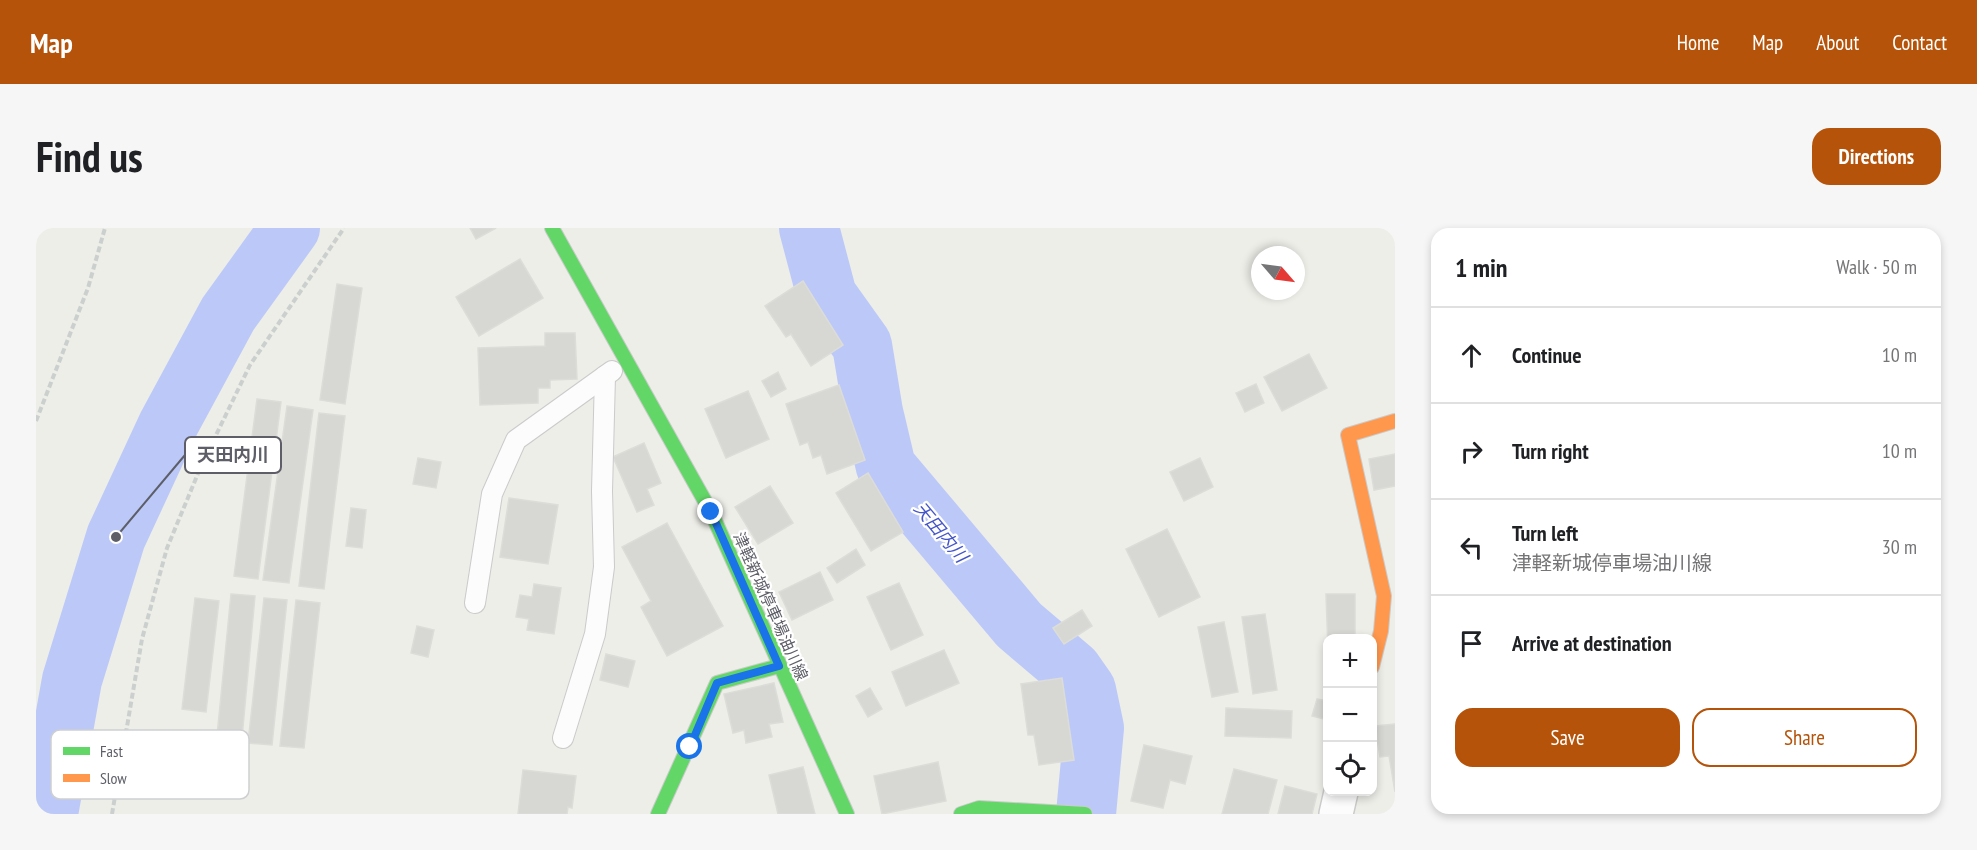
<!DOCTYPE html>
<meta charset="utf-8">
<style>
body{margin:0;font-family:"PT Sans Narrow","Noto Sans JP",sans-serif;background:#f6f6f6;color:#202124}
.controls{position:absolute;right:18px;bottom:18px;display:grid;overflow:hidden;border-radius:12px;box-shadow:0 3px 9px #0003}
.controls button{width:54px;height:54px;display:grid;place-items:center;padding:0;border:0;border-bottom:2px solid #e0e0e0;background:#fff;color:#202124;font:30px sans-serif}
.compass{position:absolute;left:1215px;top:18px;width:54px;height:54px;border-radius:50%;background:#fff;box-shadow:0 3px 9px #0003;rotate:118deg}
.stop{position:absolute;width:18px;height:18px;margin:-14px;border:4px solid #1a73e8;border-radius:50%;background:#fff}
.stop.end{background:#1a73e8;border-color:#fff;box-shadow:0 2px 6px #0008}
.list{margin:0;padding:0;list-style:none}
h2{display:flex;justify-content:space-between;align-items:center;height:78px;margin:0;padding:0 24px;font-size:26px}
h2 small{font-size:20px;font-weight:400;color:#757577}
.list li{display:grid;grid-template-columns:39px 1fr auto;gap:18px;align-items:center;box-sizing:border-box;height:96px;padding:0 24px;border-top:2px solid #e0e0e0}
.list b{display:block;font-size:22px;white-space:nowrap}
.list p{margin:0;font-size:20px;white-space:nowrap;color:#757577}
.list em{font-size:20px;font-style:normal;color:#757577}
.actions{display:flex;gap:12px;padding:18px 24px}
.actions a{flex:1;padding:14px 0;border:2px solid #b45309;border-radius:18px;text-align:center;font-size:21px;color:#b45309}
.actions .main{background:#b45309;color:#fff}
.icon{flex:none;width:33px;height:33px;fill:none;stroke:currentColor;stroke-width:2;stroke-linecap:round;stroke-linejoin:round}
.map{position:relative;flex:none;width:1359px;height:586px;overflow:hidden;border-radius:18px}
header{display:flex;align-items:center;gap:36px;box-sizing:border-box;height:84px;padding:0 30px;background:#b45309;color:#fff}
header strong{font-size:28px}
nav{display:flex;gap:33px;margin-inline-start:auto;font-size:21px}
.intro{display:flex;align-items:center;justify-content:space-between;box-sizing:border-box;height:144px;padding:0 36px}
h1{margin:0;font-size:42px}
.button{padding:15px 27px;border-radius:18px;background:#b45309;color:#fff;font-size:21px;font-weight:700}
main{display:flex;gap:36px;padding:0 36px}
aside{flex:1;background:#fff;border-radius:18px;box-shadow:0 3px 9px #0003}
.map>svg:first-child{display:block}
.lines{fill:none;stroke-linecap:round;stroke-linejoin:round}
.river{stroke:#bcc9f8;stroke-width:60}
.building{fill:#d7d7d3;stroke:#dcddd8;stroke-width:1.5}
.lane-casing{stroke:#cacbca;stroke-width:22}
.street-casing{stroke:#cacbca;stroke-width:36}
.fast-casing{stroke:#cbcbcb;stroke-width:16}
.slow-casing{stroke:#cbcbcb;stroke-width:16}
.path{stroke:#cbd0ce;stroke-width:4;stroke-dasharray:6 3;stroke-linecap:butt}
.lane{stroke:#fcfcfc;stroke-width:20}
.street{stroke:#fcfcfc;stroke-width:33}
.fast{stroke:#63d668;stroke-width:14}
.slow{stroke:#ff974d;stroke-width:14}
.route{stroke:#1a73e8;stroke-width:8}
.labels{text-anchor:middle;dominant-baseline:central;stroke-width:4.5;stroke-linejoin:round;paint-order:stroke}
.street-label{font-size:16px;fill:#5d5e67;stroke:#fff}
.water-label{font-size:18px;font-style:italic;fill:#4455c8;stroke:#fff}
.key{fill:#fff;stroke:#cecfd1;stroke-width:1.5}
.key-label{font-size:16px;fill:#5d5e67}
.leader{fill:none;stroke:#5d5e67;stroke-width:2}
.callout-dot{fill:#5d5e67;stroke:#fff;stroke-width:2}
.callout{fill:#fff;stroke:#5d5e67;stroke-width:2}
.callout-label{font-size:18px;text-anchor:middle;font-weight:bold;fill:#5d5e67}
</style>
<header>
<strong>Map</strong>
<nav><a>Home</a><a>Map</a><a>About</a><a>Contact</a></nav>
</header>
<div class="intro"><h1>Find us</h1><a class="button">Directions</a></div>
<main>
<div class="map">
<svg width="1359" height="586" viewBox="0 0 1359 586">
<rect width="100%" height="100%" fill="#edeee8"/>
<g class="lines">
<!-- river -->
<g class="river">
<polyline points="773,0 791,68 826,117 837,184 850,239 983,397 1036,442 1050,462 1058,500 1050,586"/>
<polyline points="12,586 36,452 80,309 132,197 192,86 254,0"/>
</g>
</g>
<!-- building -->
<g class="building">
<polygon points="434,0 460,0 440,11"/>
<polygon points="484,31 507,70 443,108 420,69"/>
<polygon points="767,53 807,117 775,138 755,106 750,109 729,78"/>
<polygon points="301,56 326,60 309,176 284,172"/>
<polygon points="509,105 539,105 541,151 514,152 514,160 502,160 502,175 444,177 442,120 509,118"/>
<polygon points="1273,126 1291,160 1246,183 1228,149"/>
<polygon points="742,144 750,161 735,169 726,153"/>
<polygon points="1220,156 1228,175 1209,184 1200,165"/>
<polygon points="803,157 829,232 791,246 785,227 777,230 772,214 764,217 750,176"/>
<polygon points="712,163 733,211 690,230 669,181"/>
<polygon points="221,171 245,174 222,351 198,348"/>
<polygon points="251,178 277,182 253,355 227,352"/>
<polygon points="283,185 309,188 288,361 263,358"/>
<polygon points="608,215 625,255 611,261 618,277 601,284 577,229"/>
<polygon points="1359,226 1359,258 1338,262 1333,231"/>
<polygon points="382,230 405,234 400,260 377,256"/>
<polygon points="1164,230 1177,259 1148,273 1134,244"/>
<polygon points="832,245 867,304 835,323 800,265"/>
<polygon points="734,258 757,295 722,316 699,279"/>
<polygon points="473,270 522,277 512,336 464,329"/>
<polygon points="315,280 330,282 326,320 310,318"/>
<polygon points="631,295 687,398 631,428 605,379 615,373 586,319"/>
<polygon points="1131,301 1164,369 1123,389 1090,321"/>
<polygon points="820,321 829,337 801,355 791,340"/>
<polygon points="784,344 797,372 756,392 743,364"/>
<polygon points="863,355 887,407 855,422 831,369"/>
<polygon points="498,356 525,360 518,406 491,402 493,391 480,389 484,367 496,369"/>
<polygon points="195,366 219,368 206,510 181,508"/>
<polygon points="1290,366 1319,366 1319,410 1292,410 1292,422"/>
<polygon points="159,370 183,373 170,484 146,481"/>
<polygon points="228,370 251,372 236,517 212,515"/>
<polygon points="260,372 284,375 268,520 244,518"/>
<polygon points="1046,382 1056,398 1028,416 1017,400"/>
<polygon points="1229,386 1241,462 1217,466 1206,389"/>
<polygon points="1188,394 1202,464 1176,469 1162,399"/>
<polygon points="381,398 398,402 392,429 375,425"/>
<polygon points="908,422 923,455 870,478 856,444"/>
<polygon points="570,426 599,433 592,459 564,452"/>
<polygon points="1026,450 1038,532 1003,537 998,507 992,507 985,456"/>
<polygon points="738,455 747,494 733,496 736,509 710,515 708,502 697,505 688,466"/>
<polygon points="834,460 846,481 832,489 820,468"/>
<polygon points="1281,471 1292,473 1292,492 1276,488"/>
<polygon points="1190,480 1256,483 1255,510 1189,508"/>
<polygon points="1359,496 1359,564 1353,528 1344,529 1339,498"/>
<polygon points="1108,517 1156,528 1149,556 1134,552 1127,580 1095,573"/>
<polygon points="902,534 910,573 846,586 838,548"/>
<polygon points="767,539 779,586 742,586 733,547"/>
<polygon points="1198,541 1241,552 1232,586 1186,586"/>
<polygon points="487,542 540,548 536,580 532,579 531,586 482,586"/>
<polygon points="1249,558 1281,566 1276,586 1242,586"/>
</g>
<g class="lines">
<defs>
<g id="lane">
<polyline points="439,375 456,266 480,212 576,143"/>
<polyline points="527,510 559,406 568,339 566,263 569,148"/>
</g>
<polyline id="street" points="1300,586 1305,564"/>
<g id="fast">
<polyline points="516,0 675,284 811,586"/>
<polyline points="622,586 681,455 743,438"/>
<polyline points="925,586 943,580 1049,586"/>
</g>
<polyline id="slow" points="1336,439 1345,403 1348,368 1312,207 1359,193"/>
</defs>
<!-- lane casing -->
<use href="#lane" class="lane-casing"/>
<!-- street casing -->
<use href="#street" class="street-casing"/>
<!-- fast casing -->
<use href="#fast" class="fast-casing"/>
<!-- slow casing -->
<use href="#slow" class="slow-casing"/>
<!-- path -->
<g class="path">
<polyline points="0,193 52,60 69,0"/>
<polyline points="76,586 106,411 131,320 166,236 214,137 308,0"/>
</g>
<!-- lane -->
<use href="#lane" class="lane"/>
<!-- street -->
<use href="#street" class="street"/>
<!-- fast -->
<use href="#fast" class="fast"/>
<!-- slow -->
<use href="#slow" class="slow"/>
</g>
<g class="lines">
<!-- route -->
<polyline class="route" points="654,519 681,455 743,438 675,284"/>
</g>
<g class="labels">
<!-- street labels -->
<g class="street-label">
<text transform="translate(735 378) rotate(66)">津軽新城停車場油川線</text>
</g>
<!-- water labels -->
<g class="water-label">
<text transform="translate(905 304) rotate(50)">天田内川</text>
</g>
</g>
<!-- legend -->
<rect x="15" y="502" width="198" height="69" rx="9" class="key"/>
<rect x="27" y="519" width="27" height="8" fill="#63d668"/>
<rect x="27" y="546" width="27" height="8" fill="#ff974d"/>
<g class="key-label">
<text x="64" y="529">Fast</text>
<text x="64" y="556">Slow</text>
</g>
<!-- callouts -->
<path class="leader" d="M80 309L149 227"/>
<circle class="callout-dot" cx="80" cy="309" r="6"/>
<rect class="callout" x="149" y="209" width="96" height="36" rx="6"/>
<g class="callout-label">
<text x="197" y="233">天田内川</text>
</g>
</svg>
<div class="controls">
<button>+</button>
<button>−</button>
<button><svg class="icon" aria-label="locate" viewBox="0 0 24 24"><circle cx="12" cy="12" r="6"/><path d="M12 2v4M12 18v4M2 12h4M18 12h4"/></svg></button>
</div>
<svg class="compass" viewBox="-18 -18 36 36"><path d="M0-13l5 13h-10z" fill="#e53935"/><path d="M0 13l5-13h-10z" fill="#757577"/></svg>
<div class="stop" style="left:654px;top:519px"></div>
<div class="stop end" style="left:675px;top:284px"></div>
</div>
<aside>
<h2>1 min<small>Walk · 50 m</small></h2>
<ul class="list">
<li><svg class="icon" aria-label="ahead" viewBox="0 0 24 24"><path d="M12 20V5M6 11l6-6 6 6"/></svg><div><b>Continue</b></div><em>10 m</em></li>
<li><svg class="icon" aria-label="right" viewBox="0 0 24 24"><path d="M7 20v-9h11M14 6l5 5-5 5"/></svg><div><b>Turn right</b></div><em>10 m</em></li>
<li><svg class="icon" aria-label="left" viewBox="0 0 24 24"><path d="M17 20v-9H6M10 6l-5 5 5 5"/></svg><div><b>Turn left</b><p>津軽新城停車場油川線</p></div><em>30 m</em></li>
<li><svg class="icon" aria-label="arrive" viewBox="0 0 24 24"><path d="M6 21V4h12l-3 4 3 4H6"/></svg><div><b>Arrive at destination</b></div></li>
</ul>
<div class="actions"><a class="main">Save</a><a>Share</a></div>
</aside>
</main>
